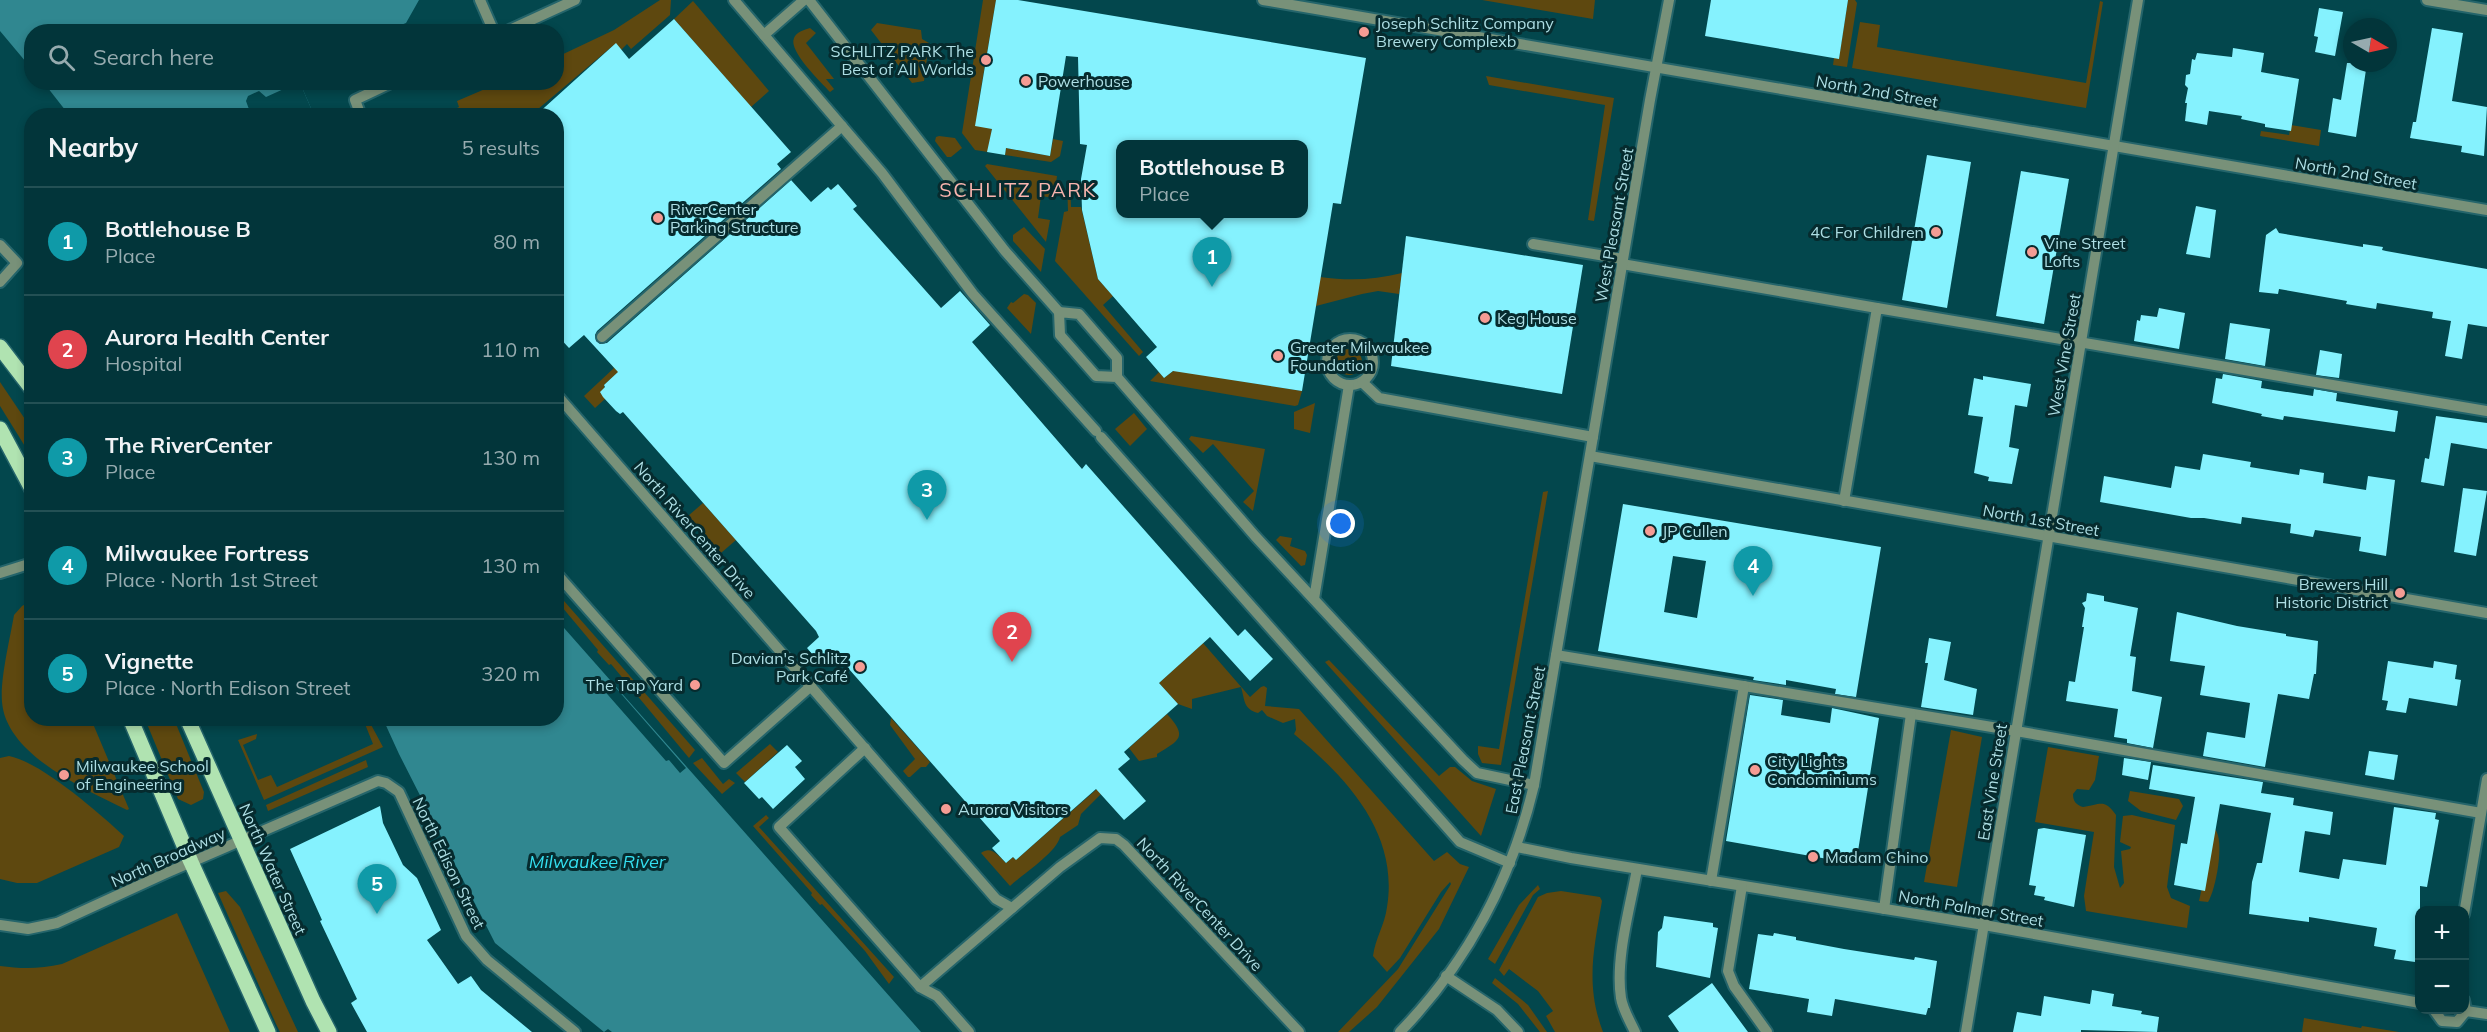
<!DOCTYPE html>
<meta charset="utf-8">
<style>
body{margin:0;font-family:Mulish,sans-serif;background:#0c3d42;color:#f1f3f6}
.controls{position:absolute;right:18px;bottom:18px;display:grid;overflow:hidden;border-radius:12px;box-shadow:0 3px 9px #0003}
.controls button{width:54px;height:54px;display:grid;place-items:center;padding:0;border:0;border-bottom:2px solid #235054;background:#02353a;color:#f1f3f6;font:30px sans-serif}
.compass{position:absolute;left:2343px;top:18px;width:54px;height:54px;border-radius:50%;background:#02353a;box-shadow:0 3px 9px #0003;rotate:99deg}
.you{position:absolute;left:1341px;top:524px;width:21px;height:21px;margin:-15px;border:4px solid #fff;border-radius:50%;background:#1a73e8;box-shadow:0 0 0 9px #1a73e833}
.badge{display:grid;place-items:center;width:39px;height:39px;border-radius:50%;background:#8c9099;color:#fff;font-size:20px;font-weight:700}
.pin{position:absolute;translate:-50% -50px;filter:drop-shadow(0 2px 3px #0008)}
.pin::after{content:'';position:absolute;top:32px;width:21px;height:18px;background:inherit;clip-path:polygon(0 0,100% 0,50% 100%)}
.popup{position:absolute;left:1116px;top:140px;width:192px;height:78px;box-sizing:border-box;display:grid;place-content:center;border-radius:12px;background:#02353a;filter:drop-shadow(0 2px 4px #0005);font-size:20px;white-space:nowrap;color:#96abaf}
.popup b{font-size:22px;color:#f1f3f6}
.popup::after{content:'';position:absolute;left:50%;top:100%;margin-left:-12px;border:12px solid transparent;border-top-color:#02353a}
.list{margin:0;padding:0;list-style:none}
h2{display:flex;justify-content:space-between;align-items:center;height:78px;margin:0;padding:0 24px;font-size:26px}
h2 small{font-size:20px;font-weight:400;color:#96abaf}
.list li{display:grid;grid-template-columns:39px 1fr auto;gap:18px;align-items:center;box-sizing:border-box;height:108px;padding:0 24px;border-top:2px solid #235054}
.list b{display:block;font-size:22px;white-space:nowrap}
.list p{margin:0;font-size:20px;white-space:nowrap;color:#96abaf}
.list em{font-size:20px;font-style:normal;color:#96abaf}
.icon{flex:none;width:33px;height:33px;fill:none;stroke:currentColor;stroke-width:2;stroke-linecap:round;stroke-linejoin:round}
.map{position:relative;flex:none;width:2487px;height:1032px;overflow:hidden}
.search{position:absolute;background:#02353a;box-shadow:0 3px 9px #0003;left:24px;top:24px;width:540px;height:66px;display:flex;align-items:center;gap:15px;box-sizing:border-box;padding:0 21px;border-radius:24px;color:#96abaf;font-size:22px}
.panel{position:absolute;background:#02353a;box-shadow:0 3px 9px #0003;left:24px;top:108px;width:540px;height:618px;border-radius:24px}
.map>svg:first-child{display:block}
.green{fill:#5e480f}
.water{fill:#308790}
.pier{fill:#03474d}
.building{fill:#85f2fe;fill-rule:evenodd}
.lines{fill:none;stroke-linecap:round;stroke-linejoin:round}
.minor-casing{stroke:#25656b;stroke-width:14}
.major-casing{stroke:#25656b;stroke-width:18}
.minor{stroke:#789179;stroke-width:10}
.major{stroke:#b0e3b1;stroke-width:15}
.poi-dot{fill:#f59c94;stroke:#062b2e;stroke-width:2}
.labels{text-anchor:middle;dominant-baseline:central;stroke-width:6;stroke-linejoin:round;paint-order:stroke}
.poi-label{font-size:16px;fill:#addee4;stroke:#062b2e;text-anchor:start}
.street-label{font-size:16px;fill:#addee4;stroke:#062b2e}
.water-label{font-size:18px;font-style:italic;fill:#34dff0;stroke:#062b2e}
.quarter-label{font-size:20px;letter-spacing:1.5px;fill:#f8b4ae;stroke:#062b2e}
</style>
<div class="map">
<svg width="2487" height="1032" viewBox="0 0 2487 1032">
<rect width="100%" height="100%" fill="#03474d"/>
<!-- green -->
<g class="green">
<polygon points="660,0 671,0 670,15 631,49 627,44 621,50 615,44 531,115 441,116 459,107 457,101 499,83 556,82 557,57 614,30"/>
<polygon points="983,0 996,0 977,112 992,129 988,152 975,150 962,133"/>
<polygon points="1482,0 1595,0 1593,19"/>
<polygon points="1848,0 1855,0 1857,3 1847,67 1833,65 1834,58 1839,58"/>
<polygon points="693,1 769,91 751,107 674,19"/>
<polygon points="2100,1 2103,2 2086,108 1852,68 1860,22 1880,25 1877,47 2086,83"/>
<polygon points="877,23 921,30 922,39 929,43 924,81 912,83 871,30"/>
<path d="M810 28 816 33 806 43 834 79H826L834 89 830 92C821 82 788 51 794 38 796 32 804 30 810 28Z"/>
<polygon points="1486,76 1614,98 1594,221 1588,220 1605,105 1489,85"/>
<polygon points="2291,125 2321,130 2319,146 2260,136 2261,131 2289,135"/>
<polygon points="939,136 955,138 962,148 951,157 947,157 935,141 936,137"/>
<polygon points="1053,139 1063,141 1060,156 1051,162 1005,155 1006,148 1050,156"/>
<polygon points="987,164 1057,176 1054,198 1041,196 1038,218 1050,220 1046,242 985,166"/>
<polygon points="1067,182 1070,182 1071,207 1081,207 1098,279 1113,296 1103,305 1143,352 1139,356 1055,261 1064,212 1068,211"/>
<polygon points="1024,227 1045,249 1041,272 1013,241 1013,235"/>
<path d="M1402 273 1399 294 1378 291 1362 294 1316 306 1320 277C1349 281 1374 280 1402 273Z"/>
<polygon points="1024,294 1028,295 1036,303 1031,334 1007,308 1011,302 1013,303"/>
<polygon points="657,321 665,330 604,385 605,399 595,408 584,396 614,368 611,364"/>
<circle cx="1349" cy="362" r="13"/>
<polygon points="1176,369 1178,371 1302,391 1298,405 1295,406 1150,381 1159,372 1164,378"/>
<polygon points="0,382 31,428 31,456 0,406"/>
<polygon points="1315,403 1310,433 1294,429 1294,412"/>
<polygon points="1134,413 1147,429 1130,446 1115,429"/>
<polygon points="1191,436 1265,449 1253,511 1243,502 1254,491 1213,444 1203,453 1189,439"/>
<polygon points="1548,491 1501,765 1482,763 1478,754 1478,746 1499,749 1543,492"/>
<polygon points="703,503 736,540 721,553 688,516"/>
<polygon points="1280,536 1292,538 1290,546 1305,551 1307,555 1305,565 1301,566 1276,540"/>
<polygon points="557,593 695,750 689,758 611,664 609,665 597,652 598,650 557,601"/>
<path d="M31 601 32 718 91 719 129 809 127 810C85 789 6 755 2 702 0 679 10 639 14 615L22 606Z"/>
<path d="M1203 643 1250 697 1261 687 1264 686 1267 688 1265 706 1299 709 1434 861 1447 852 1460 864 1469 867 1439 929 1377 1007 1349 1032H1338L1398 969 1451 884 1450 882 1441 892 1400 958 1387 972 1373 956C1375 939 1385 924 1387 907 1399 833 1347 778 1294 734L1296 730 1295 719 1283 723 1267 716 1262 710 1258 713C1243 709 1245 700 1241 687L1192 699V709L1178 704 1159 683Z"/>
<polygon points="1329,660 1439,776 1450,767 1455,767 1472,781 1496,789 1481,836 1325,662"/>
<path d="M1167 714C1188 737 1180 740 1157 754V757L1139 761 1129 748Z"/>
<polygon points="891,718 930,762 926,767 921,767 910,777 908,777 903,771 915,759 890,725"/>
<polygon points="145,719 174,719 204,792 203,799 191,805 178,799"/>
<polygon points="363,719 368,719 383,747 264,800 238,740 257,734 256,739 243,745 258,780 271,775 277,787 373,744"/>
<polygon points="1951,730 1982,737 1957,887 1924,882"/>
<polygon points="770,744 778,752 745,782 736,773"/>
<path d="M2048 747 2099 756 2095 780 2089 790 2077 789 2073 794C2073 801 2076 805 2083 807 2100 805 2104 798 2116 815L2114 867 2120 888 2124 883 2121 851 2130 849 2131 847 2120 842 2123 816 2132 815 2175 825 2167 887 2171 898 2190 906 2187 928 2086 911 2084 896 2094 832 2035 822Z"/>
<path d="M9 756C41 762 99 813 124 836L119 847 37 883H17L0 879V758Z"/>
<polygon points="702,758 723,784 729,779 735,783 722,794 693,763"/>
<polygon points="366,760 368,767 268,811 266,805"/>
<path d="M1097 789 1101 794 1081 814 1078 825 1060 837C1057 852 1022 875 1010 886L981 853C991 845 999 856 1006 863L1013 857 1016 860Z"/>
<polygon points="2130,791 2179,799 2183,806 2176,820 2141,811 2128,801"/>
<polygon points="766,815 769,818 759,827 894,977 889,984 865,951 822,904 820,905 811,895 812,893 753,826"/>
<path d="M2215 829C2225 841 2216 889 2208 902L2199 901Z"/>
<polygon points="1538,885 1540,889 1533,895 1495,964 1488,959 1519,905"/>
<polygon points="226,891 240,907 298,1032 280,1032 276,1024 218,893"/>
<path d="M1561 891 1600 897 1602 901C1594 949 1585 984 1603 1032H1555L1546 1016 1553 1011 1538 991 1509 969 1504 976 1499 970 1538 897 1547 893Z"/>
<path d="M177 913 230 1032H0V966C22 969 40 969 62 964Z"/>
<polygon points="1495,978 1528,1005 1547,1032 1540,1032 1518,1004 1492,983"/>
<polygon points="2304,1018 2361,1028 2362,1026 2399,1032 2302,1032"/>
</g>
<!-- water -->
<g class="water">
<polygon points="0,0 419,0 406,23 386,31 32,32 31,68 0,31"/>
<polygon points="44,83 300,83 314,115 69,115"/>
<polygon points="557,620 921,1032 612,1032 608,1029 604,1032 495,943 399,754 383,719 556,718"/>
</g>
<!-- pier -->
<g class="pier">
<polygon points="297,83 300,83 314,115 248,115 250,112 246,101 248,96 259,91 266,97"/>
<polygon points="609,680 686,768 680,773 669,760 666,761 601,687"/>
</g>
<!-- building -->
<g class="building">
<path d="M996 0H1018L1366 58 1341 204 1333 203 1302 391 1173 371 1164 378 1146 357 1157 347 1098 279 1082 210 1081 179 1087 145 1080 144 1078 57 1066 56 1050 156 1006 148 1005 155 987 152 992 129 975 126ZM1120 144H1304V213H1120Z"/>
<polygon points="1711,0 1848,0 1839,59 1705,36"/>
<polygon points="2319,8 2343,12 2335,56 2315,52 2318,37 2314,36"/>
<polygon points="674,19 791,152 777,164 781,169 597,331 595,335 596,341 600,344 607,343 791,180 811,202 828,187 831,190 838,184 857,206 853,209 941,308 960,291 990,325 972,342 1082,469 1086,464 1238,636 1245,629 1273,659 1250,681 1210,637 1159,683 1178,704 1124,752 1130,759 1118,769 1146,801 1124,820 1096,789 1016,860 1013,857 1006,863 992,848 1000,841 834,652 830,649 818,661 807,648 819,637 816,631 623,412 620,414 616,411 603,397 600,392 605,387 604,385 618,372 584,335 569,348 556,334 556,116 535,116 616,43 629,59"/>
<polygon points="2432,28 2463,33 2452,101 2487,107 2484,156 2461,152 2462,146 2410,138 2413,122 2416,122"/>
<polygon points="2233,48 2264,53 2261,72 2299,79 2291,131 2265,127 2265,124 2241,119 2242,116 2209,111 2207,125 2185,121 2187,103 2185,103 2188,88 2185,85 2186,75 2190,74 2192,59 2195,60 2197,53 2232,57"/>
<polygon points="2347,63 2367,63 2356,137 2328,132 2333,98 2341,100"/>
<polygon points="1927,155 1971,162 1947,308 1902,300"/>
<polygon points="2021,171 2069,179 2044,324 1996,316"/>
<polygon points="2196,206 2216,210 2210,258 2186,254"/>
<polygon points="2276,228 2279,233 2363,247 2363,244 2383,247 2382,250 2386,251 2487,269 2487,327 2468,324 2462,359 2445,356 2451,321 2432,318 2433,312 2377,303 2376,309 2346,304 2347,301 2279,289 2278,294 2259,292 2266,235"/>
<polygon points="1406,236 1583,265 1562,394 1391,366"/>
<polygon points="2159,308 2185,313 2179,349 2134,341 2137,320 2140,321 2141,315 2157,317"/>
<polygon points="2230,323 2270,329 2265,366 2225,359"/>
<polygon points="2320,350 2342,354 2339,378 2316,375"/>
<polygon points="2223,374 2262,381 2261,388 2313,396 2314,389 2337,393 2336,401 2398,411 2395,432 2284,416 2283,420 2261,416 2262,414 2212,403 2216,378 2222,379"/>
<polygon points="1983,376 2031,384 2027,407 2015,405 2009,447 2019,449 2012,484 1988,481 1989,477 1974,473 1983,417 1968,415 1974,378 1983,380"/>
<polygon points="2436,416 2487,423 2487,449 2451,443 2444,486 2421,482 2425,458 2429,459"/>
<polygon points="2203,454 2251,462 2250,467 2299,475 2300,469 2324,473 2323,483 2366,490 2368,476 2395,480 2386,556 2359,551 2361,537 2315,530 2313,537 2290,533 2291,524 2242,517 2241,524 2204,518 2191,518 2100,502 2104,476 2171,488 2175,466 2200,470"/>
<polygon points="2463,488 2487,491 2476,556 2454,552"/>
<path d="M1623 504 1881 547 1856 697 1835 694 1836 689 1786 680V685L1753 680 1754 677 1598 651ZM1673 556 1706 561 1697 618 1664 612Z"/>
<polygon points="2087,593 2104,596 2104,601 2138,608 2130,656 2136,657 2132,691 2162,697 2153,748 2127,743 2127,739 2114,737 2118,709 2066,701 2069,681 2075,682 2084,627 2082,627 2085,608 2082,603 2086,601"/>
<polygon points="2177,612 2237,626 2286,634 2286,636 2318,641 2316,674 2314,674 2309,699 2278,694 2265,767 2203,756 2207,732 2245,738 2250,703 2200,695 2205,666 2170,661"/>
<polygon points="1929,638 1951,642 1944,680 1977,689 1973,715 1921,707 1928,663 1925,663"/>
<polygon points="2388,661 2433,668 2434,661 2457,665 2455,679 2461,680 2457,706 2409,698 2406,713 2386,710 2388,701 2382,700"/>
<polygon points="1750,695 1783,700 1781,715 1830,723 1832,708 1879,718 1856,864 1726,841"/>
<polygon points="787,745 802,761 795,767 805,779 773,809 762,797 759,799 744,783"/>
<polygon points="2369,751 2398,755 2394,780 2365,775"/>
<polygon points="2124,758 2151,762 2148,780 2122,775"/>
<polygon points="2153,765 2263,782 2261,793 2294,798 2293,805 2333,812 2330,835 2305,831 2299,872 2339,879 2343,859 2386,865 2394,807 2436,813 2435,819 2439,820 2427,887 2420,886 2420,950 2417,950 2415,962 2394,959 2396,950 2374,946 2377,928 2309,917 2309,922 2249,914 2252,882 2257,863 2262,863 2271,813 2220,804 2205,891 2174,885 2181,843 2187,844 2195,797 2149,789"/>
<polygon points="380,806 383,823 403,865 417,878 441,930 427,940 458,984 471,976 481,990 532,1032 367,1032 351,1003 357,999 320,921 322,920 290,849"/>
<polygon points="2044,828 2086,835 2074,907 2044,900 2045,897 2034,895 2036,886 2029,885 2038,829"/>
<polygon points="1664,916 1713,923 1713,927 1718,928 1710,978 1656,967 1658,932 1662,928"/>
<polygon points="1774,933 1796,937 1796,940 1844,949 1914,960 1915,957 1937,961 1930,1008 1928,1008 1926,1015 1835,999 1832,1016 1807,1012 1809,999 1749,989 1758,934 1773,936"/>
<polygon points="1712,983 1734,1013 1748,1032 1679,1032 1668,1016"/>
<polygon points="2092,990 2114,994 2112,1006 2142,1011 2141,1014 2159,1017 2157,1032 2081,1030 2081,1032 2013,1032 2017,1012 2041,1016 2044,996 2090,1004"/>
</g>
<g class="lines">
<defs>
<g id="minor">
<polyline points="480,0 494,32"/>
<polyline points="734,0 882,173 973,294 1096,431"/>
<polyline points="809,0 1005,251 1059,312"/>
<polyline points="1263,0 2487,210"/>
<polyline points="2427,0 2487,10"/>
<polyline points="505,32 575,0"/>
<polyline points="764,35 804,0"/>
<polyline points="361,116 355,100 393,82"/>
<polyline points="1533,244 1623,259"/>
<polyline points="0,245 17,263 0,282"/>
<polyline points="1622,264 1877,308"/>
<polyline points="602,337 842,126"/>
<circle cx="1350" cy="362" r="23"/>
<polyline points="1117,377 1096,376 1060,335 1059,312 1079,314 1117,358 1117,377 1255,536 1463,760 1477,773 1534,785"/>
<polyline points="1362,382 1379,398 1593,437"/>
<polyline points="556,394 996,899 1012,908"/>
<polyline points="1101,437 1460,842 1510,863"/>
<polyline points="1590,456 2487,613"/>
<polyline points="1844,501 1877,308 2487,411"/>
<polyline points="0,573 32,563"/>
<polyline points="556,573 724,763 811,686"/>
<polyline points="1314,599 1349,385"/>
<polyline points="1556,655 2016,731 2481,813"/>
<polyline points="865,748 779,827 920,987 937,996 969,1032"/>
<polyline points="1517,847 1571,858 1984,925 2420,1003"/>
<polyline points="1711,881 1744,686"/>
<polyline points="1742,886 1728,971 1734,986 1767,1032"/>
<polyline points="1884,909 1911,714"/>
<polyline points="2464,914 2487,779"/>
<polyline points="0,925 28,929 57,923 166,873 378,781 386,783 399,792 466,936 487,960 575,1032"/>
<polyline points="1446,976 1497,1010 1518,1032"/>
<polyline points="920,987 1060,867 1100,838 1116,839 1124,845 1299,1032"/>
<polyline points="2434,1010 2442,1021 2457,1022 2466,1011 2464,1000"/>
<polyline points="2466,1011 2487,1014"/>
<path d="M1400 1032C1467 963 1512 878 1534 785L1650 100 1669 0"/>
<path d="M1635 1032C1630 1021 1623 1010 1621 998 1615 959 1630 908 1637 869"/>
<polyline points="1966,1032 2138,0"/>
</g>
<g id="major">
<polyline points="0,347 32,389"/>
<polyline points="0,429 32,489"/>
<polyline points="130,718 191,862 268,1032"/>
<polyline points="187,718 313,1001 329,1032"/>
</g>
</defs>
<!-- minor casing -->
<use href="#minor" class="minor-casing"/>
<!-- major casing -->
<use href="#major" class="major-casing"/>
<!-- minor -->
<use href="#minor" class="minor"/>
<!-- major -->
<use href="#major" class="major"/>
</g>
<!-- markers -->
<g class="poi-dot">
<circle cx="1364" cy="32" r="6"/>
<circle cx="986" cy="60" r="6"/>
<circle cx="1026" cy="81" r="6"/>
<circle cx="658" cy="218" r="6"/>
<circle cx="1936" cy="232" r="6"/>
<circle cx="2032" cy="252" r="6"/>
<circle cx="1485" cy="318" r="6"/>
<circle cx="1278" cy="356" r="6"/>
<circle cx="1650" cy="531" r="6"/>
<circle cx="2400" cy="593" r="6"/>
<circle cx="860" cy="667" r="6"/>
<circle cx="695" cy="685" r="6"/>
<circle cx="1755" cy="770" r="6"/>
<circle cx="64" cy="775" r="6"/>
<circle cx="946" cy="809" r="6"/>
<circle cx="1813" cy="857" r="6"/>
</g>
<g class="labels">
<!-- poi labels -->
<g class="poi-label">
<text x="1376" y="23">Joseph Schlitz Company<tspan x="1376" dy="18">Brewery Complexb</tspan></text>
<text x="974" y="51" text-anchor="end">SCHLITZ PARK The<tspan x="974" dy="18">Best of All Worlds</tspan></text>
<text x="1038" y="81">Powerhouse</text>
<text x="670" y="209">RiverCenter<tspan x="670" dy="18">Parking Structure</tspan></text>
<text x="1924" y="232" text-anchor="end">4C For Children</text>
<text x="2044" y="243">Vine Street<tspan x="2044" dy="18">Lofts</tspan></text>
<text x="1497" y="318">Keg House</text>
<text x="1290" y="347">Greater Milwaukee<tspan x="1290" dy="18">Foundation</tspan></text>
<text x="1662" y="531">JP Cullen</text>
<text x="2388" y="584" text-anchor="end">Brewers Hill<tspan x="2388" dy="18">Historic District</tspan></text>
<text x="848" y="658" text-anchor="end">Davian's Schlitz<tspan x="848" dy="18">Park Café</tspan></text>
<text x="683" y="685" text-anchor="end">The Tap Yard</text>
<text x="1767" y="761">City Lights<tspan x="1767" dy="18">Condominiums</tspan></text>
<text x="76" y="766">Milwaukee School<tspan x="76" dy="18">of Engineering</tspan></text>
<text x="958" y="809">Aurora Visitors</text>
<text x="1825" y="857">Madam Chino</text>
</g>
<!-- street labels -->
<g class="street-label">
<text transform="translate(1877 91) rotate(10)">North 2nd Street</text>
<text transform="translate(2356 173) rotate(10)">North 2nd Street</text>
<text transform="translate(1614 225) rotate(-80)">West Pleasant Street</text>
<text transform="translate(2064 355) rotate(-80)">West Vine Street</text>
<text transform="translate(2041 520) rotate(10)">North 1st Street</text>
<text transform="translate(695 530) rotate(49)">North RiverCenter Drive</text>
<text transform="translate(1525 740) rotate(-79)">East Pleasant Street</text>
<text transform="translate(1992 782) rotate(-81)">East Vine Street</text>
<text transform="translate(168 857) rotate(-24)">North Broadway</text>
<text transform="translate(449 863) rotate(64)">North Edison Street</text>
<text transform="translate(273 869) rotate(66)">North Water Street</text>
<text transform="translate(1200 904) rotate(47)">North RiverCenter Drive</text>
<text transform="translate(1971 908) rotate(10)">North Palmer Street</text>
</g>
<!-- water labels -->
<g class="water-label">
<text x="597" y="861">Milwaukee River</text>
</g>
<!-- quarter labels -->
<g class="quarter-label">
<text x="1018" y="189">SCHLITZ PARK</text>
</g>
</g>
</svg>
<div class="controls">
<button>+</button>
<button>−</button>
</div>
<svg class="compass" viewBox="-18 -18 36 36"><path d="M0-13l5 13h-10z" fill="#e53935"/><path d="M0 13l5-13h-10z" fill="#96abaf"/></svg>
<div class="you"></div>
<div class="pin badge" style="left:1212px;top:287px;background:#0f9aa8">1</div>
<div class="popup"><b>Bottlehouse B</b>Place</div>
<div class="pin badge" style="left:1012px;top:662px;background:#e0444e">2</div>
<div class="pin badge" style="left:927px;top:520px;background:#0f9aa8">3</div>
<div class="pin badge" style="left:1753px;top:596px;background:#0f9aa8">4</div>
<div class="pin badge" style="left:377px;top:914px;background:#0f9aa8">5</div>
<div class="search"><svg class="icon" aria-label="search" viewBox="0 0 24 24"><circle cx="10" cy="10" r="6"/><path d="M15 15l6 6"/></svg>Search here</div>
<section class="panel">
<h2>Nearby<small>5 results</small></h2>
<ul class="list">
<li><span class="badge" style="background:#0f9aa8">1</span><div><b>Bottlehouse B</b><p>Place</p></div><em>80 m</em></li>
<li><span class="badge" style="background:#e0444e">2</span><div><b>Aurora Health Center</b><p>Hospital</p></div><em>110 m</em></li>
<li><span class="badge" style="background:#0f9aa8">3</span><div><b>The RiverCenter</b><p>Place</p></div><em>130 m</em></li>
<li><span class="badge" style="background:#0f9aa8">4</span><div><b>Milwaukee Fortress</b><p>Place · North 1st Street</p></div><em>130 m</em></li>
<li><span class="badge" style="background:#0f9aa8">5</span><div><b>Vignette</b><p>Place · North Edison Street</p></div><em>320 m</em></li>
</ul>
</section>
</div>
